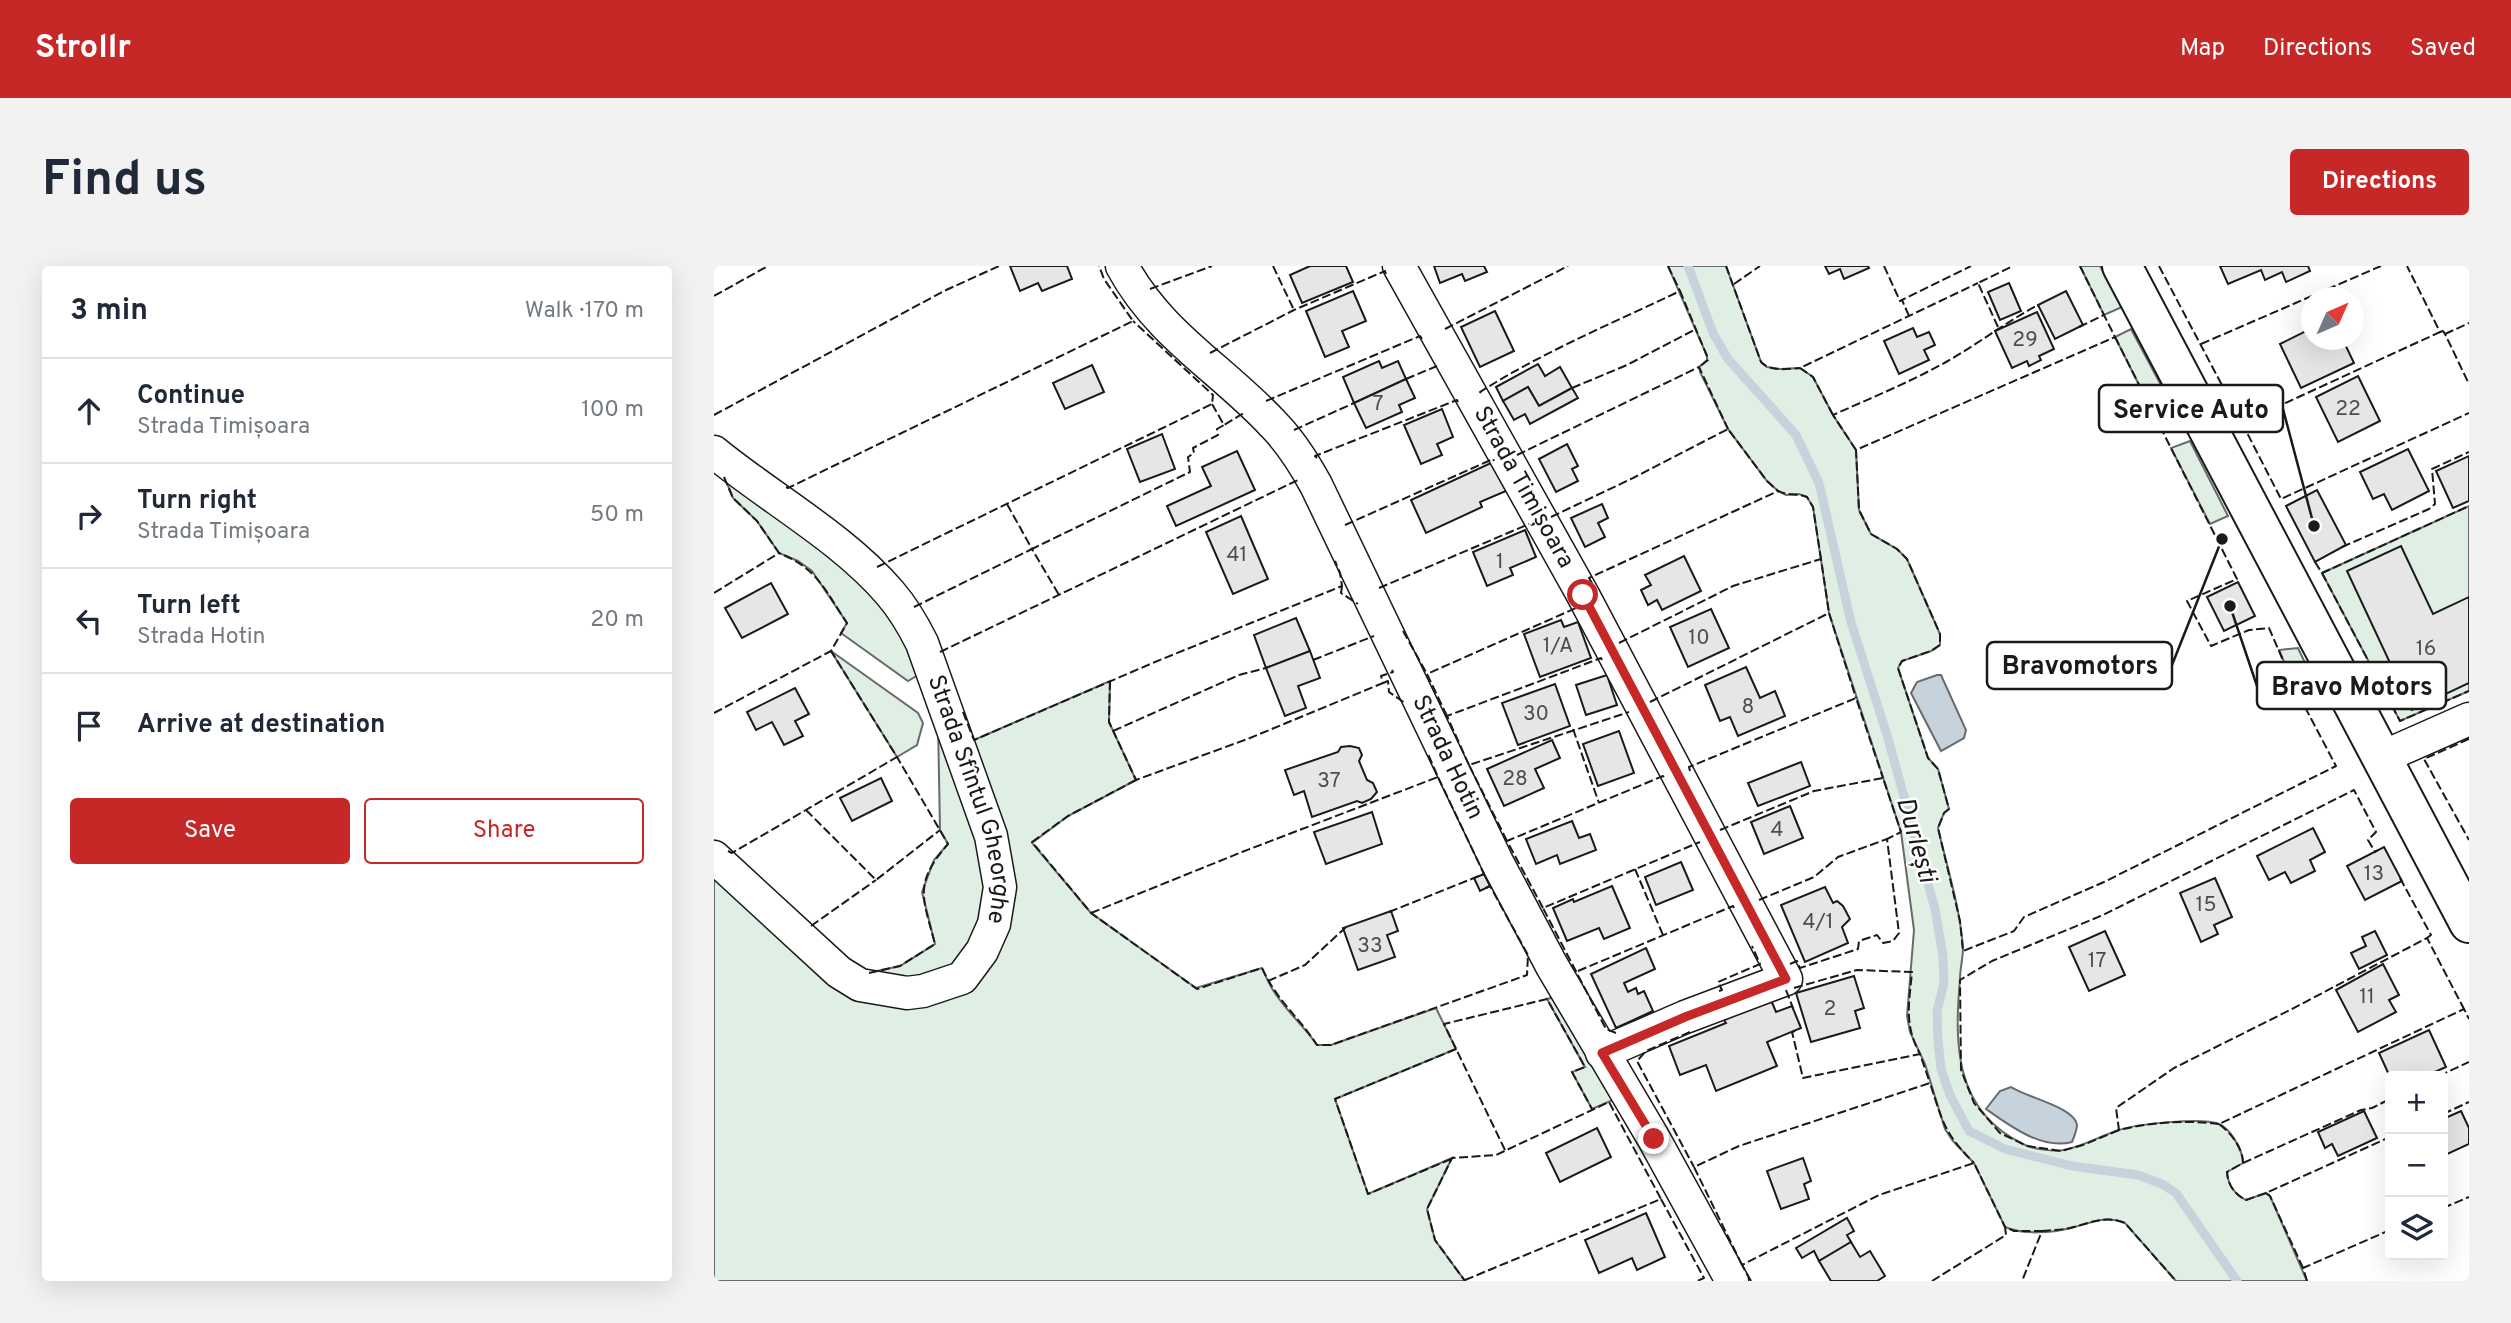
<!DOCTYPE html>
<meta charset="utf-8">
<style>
body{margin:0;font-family:Overpass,sans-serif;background:#f2f2f3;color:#1f2937}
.controls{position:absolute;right:21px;bottom:21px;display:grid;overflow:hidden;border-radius:7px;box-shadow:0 7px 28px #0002}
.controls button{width:63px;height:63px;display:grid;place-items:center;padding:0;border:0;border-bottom:2px solid #e0e1e3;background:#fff;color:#1f2937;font:35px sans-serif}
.compass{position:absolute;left:1587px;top:21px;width:63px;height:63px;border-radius:50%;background:#fff;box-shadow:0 7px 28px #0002;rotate:45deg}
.stop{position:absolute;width:21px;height:21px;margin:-16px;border:5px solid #c62828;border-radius:50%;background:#fff}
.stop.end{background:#c62828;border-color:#fff;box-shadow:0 2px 7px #0008}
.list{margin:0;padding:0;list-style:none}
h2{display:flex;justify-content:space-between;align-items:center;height:91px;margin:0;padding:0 28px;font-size:30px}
h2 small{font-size:23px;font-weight:400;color:#747a83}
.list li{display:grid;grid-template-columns:46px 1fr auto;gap:21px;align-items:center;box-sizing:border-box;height:105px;padding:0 28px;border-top:2px solid #e0e1e3}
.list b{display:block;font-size:26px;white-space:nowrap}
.list p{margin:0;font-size:23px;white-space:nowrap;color:#747a83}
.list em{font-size:23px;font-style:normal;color:#747a83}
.actions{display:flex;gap:14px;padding:21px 28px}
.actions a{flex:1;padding:16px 0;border:2px solid #c62828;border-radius:7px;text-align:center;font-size:24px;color:#c62828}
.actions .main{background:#c62828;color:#fff}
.icon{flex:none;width:38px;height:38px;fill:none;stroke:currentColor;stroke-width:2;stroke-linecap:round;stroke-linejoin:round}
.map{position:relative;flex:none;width:1755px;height:1015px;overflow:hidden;border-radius:7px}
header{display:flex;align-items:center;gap:42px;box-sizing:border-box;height:98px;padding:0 35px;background:#c62828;color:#fff}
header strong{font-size:33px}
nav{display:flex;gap:38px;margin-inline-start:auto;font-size:24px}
.intro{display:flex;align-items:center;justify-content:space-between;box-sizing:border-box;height:168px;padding:0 42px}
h1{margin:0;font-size:49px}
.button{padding:18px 32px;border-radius:7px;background:#c62828;color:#fff;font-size:24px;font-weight:700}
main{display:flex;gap:42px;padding:0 42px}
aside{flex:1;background:#fff;border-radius:7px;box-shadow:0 7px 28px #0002}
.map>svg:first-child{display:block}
.green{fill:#e0efe3;stroke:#6a6a6a;stroke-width:2}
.water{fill:#c6d2dc;stroke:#6a6a6a;stroke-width:2}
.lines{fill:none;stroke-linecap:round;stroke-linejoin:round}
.stream{stroke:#c6d2dc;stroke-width:9}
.building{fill:#e6e6e6;stroke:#1a1a1a;stroke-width:2}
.minor-casing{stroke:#1a1a1a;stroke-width:35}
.major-casing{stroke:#1a1a1a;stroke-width:42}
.minor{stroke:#fff;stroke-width:32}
.major{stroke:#fff;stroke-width:38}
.fence{stroke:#1a1a1a;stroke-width:2;stroke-dasharray:9 3.5;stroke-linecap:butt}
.route{stroke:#c62828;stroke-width:9}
.labels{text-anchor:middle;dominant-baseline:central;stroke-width:5;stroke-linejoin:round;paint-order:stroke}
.number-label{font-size:21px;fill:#4d4d4d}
.street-label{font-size:24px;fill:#1a1a1a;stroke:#fff}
.water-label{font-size:26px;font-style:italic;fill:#1a1a1a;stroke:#fff}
.leader{fill:none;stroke:#1a1a1a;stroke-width:2.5}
.callout-dot{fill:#1a1a1a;stroke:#fff;stroke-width:2.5}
.callout{fill:#fff;stroke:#1a1a1a;stroke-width:2.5}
.callout-label{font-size:26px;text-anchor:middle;font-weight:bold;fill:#1a1a1a}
</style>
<header>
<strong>Strollr</strong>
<nav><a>Map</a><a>Directions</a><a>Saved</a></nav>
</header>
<div class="intro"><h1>Find us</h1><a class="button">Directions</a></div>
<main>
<aside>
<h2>3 min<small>Walk · 170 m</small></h2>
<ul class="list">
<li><svg class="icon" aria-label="ahead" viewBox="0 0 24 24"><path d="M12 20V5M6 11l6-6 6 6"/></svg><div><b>Continue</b><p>Strada Timișoara</p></div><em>100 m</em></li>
<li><svg class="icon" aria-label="right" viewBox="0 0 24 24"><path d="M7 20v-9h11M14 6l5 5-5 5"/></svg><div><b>Turn right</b><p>Strada Timișoara</p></div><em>50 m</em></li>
<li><svg class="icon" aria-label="left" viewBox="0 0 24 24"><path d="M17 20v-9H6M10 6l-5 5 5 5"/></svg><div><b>Turn left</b><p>Strada Hotin</p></div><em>20 m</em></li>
<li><svg class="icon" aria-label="arrive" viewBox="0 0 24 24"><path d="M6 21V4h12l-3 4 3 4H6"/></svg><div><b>Arrive at destination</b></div></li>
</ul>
<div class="actions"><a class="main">Save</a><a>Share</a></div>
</aside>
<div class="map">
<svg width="1755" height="1015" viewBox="0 0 1755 1015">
<rect width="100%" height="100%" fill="#fff"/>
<!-- green -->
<g class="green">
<path d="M954 0H1012L1047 96 1053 101 1066 103 1086 102 1099 111 1119 149 1142 184 1145 244 1157 268 1183 283 1193 293 1226 368V379L1217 385 1188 395 1184 402 1214 492 1224 503 1235 543 1230 547 1224 562C1233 601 1246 641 1249 682 1249 692 1246 703 1246 713 1240 780 1241 845 1309 878 1319 883 1339 886 1350 884 1370 880 1386 870 1405 864 1423 858 1488 851 1505 858 1517 863 1529 885 1529 897L1513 906C1514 919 1520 928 1532 934L1552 927 1556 930 1593 1015H1462L1411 957C1391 949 1377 957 1357 962 1338 967 1309 969 1291 961L1260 897 1239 875 1231 863 1211 798 1196 766 1193 750 1200 664 1187 566 1115 347 1099 241 1093 231 1085 228 1072 229 1064 225 1053 215 1014 163 986 106 985 101 993 94V90Z"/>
<polygon points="1366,0 1386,0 1408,41 1390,49"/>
<polygon points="1417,63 1448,121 1430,129 1401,71"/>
<polygon points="1476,175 1514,250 1496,258 1457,182"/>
<polygon points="10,210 77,250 191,355 204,409 194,415 127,367 133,357 98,305 84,295 65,287 43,255 19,232"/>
<polygon points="1755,240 1755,425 1686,455 1608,307"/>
<polygon points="1584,382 1600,416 1582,424 1565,384"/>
<polygon points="117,385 204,447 209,457 203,479 183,491"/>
<path d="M396 415 395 456 422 514 354 550 318 577 377 647 482 722 548 702C552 710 555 719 561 727 573 746 590 760 603 779H617L722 742 742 783 621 833 654 928 738 892 713 943 721 974 751 1015H0V574L18 587 149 708 186 700 221 678 208 626 220 594 234 578 226 564 224 456 238 480 260 474Z"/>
<polygon points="845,730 906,831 878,843 858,806 871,801 833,733"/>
</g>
<!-- water -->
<g class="water">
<polygon points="1223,409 1227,409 1252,464 1250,472 1227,485 1197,427 1203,416"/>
<path d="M1297 821C1311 831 1361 841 1363 859 1363 864 1360 871 1358 876 1328 884 1296 860 1272 843L1286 825Z"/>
</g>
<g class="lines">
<!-- stream -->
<polyline class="stream" points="974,0 999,67 1014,93 1082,169 1105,217 1137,356 1173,469 1221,643 1229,690 1230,717 1223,745 1224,774 1227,803 1236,829 1255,865 1291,883 1358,900 1424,909 1448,918 1462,927 1523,1015"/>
</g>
<!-- building -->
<g class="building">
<polygon points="296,0 353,0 358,13 328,25 324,17 306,25"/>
<polygon points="596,0 632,0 639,16 588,37 576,9"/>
<polygon points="720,0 770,0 773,6 751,15 748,8 726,17"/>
<polygon points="1111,0 1154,0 1155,2 1130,13 1126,3 1115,8"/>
<polygon points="1506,0 1594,0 1596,5 1572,16 1568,6 1551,14 1547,4 1514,18"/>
<polygon points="1295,17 1307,45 1286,54 1274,26"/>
<polygon points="639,25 652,55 628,65 635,81 611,91 592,45"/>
<polygon points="1352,25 1369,59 1341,73 1324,39"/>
<polygon points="781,45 800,85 766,101 747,61"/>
<polygon points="1323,46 1340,83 1325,90 1327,94 1315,100 1313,95 1298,102 1281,65"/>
<polygon points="1199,62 1203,71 1215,66 1221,79 1210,84 1215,94 1185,108 1170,75"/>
<polygon points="1598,62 1598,74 1629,74 1640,97 1587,122 1566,78"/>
<polygon points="665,95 668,102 684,95 692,113 640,137 629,111"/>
<polygon points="824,98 831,110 846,101 858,122 825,140 814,121 789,135 782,121"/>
<polygon points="378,99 390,126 351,143 339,117"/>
<polygon points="1644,110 1666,155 1624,176 1602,131"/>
<polygon points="692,113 701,132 685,139 688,146 652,162 640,137"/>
<polygon points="814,121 825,140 858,122 864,132 816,158 811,148 800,154 789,135"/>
<polygon points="728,143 739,171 723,178 728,189 707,198 690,159"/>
<polygon points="448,168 461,203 426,216 413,183"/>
<polygon points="853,178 864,200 858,203 864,215 842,226 825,193"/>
<polygon points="1694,183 1715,225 1678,244 1670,228 1659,233 1646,206"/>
<polygon points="523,185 541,224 462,260 453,240 497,220 488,201"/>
<polygon points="1755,190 1755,235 1739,242 1722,205"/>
<polygon points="779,196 792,225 766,236 768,241 712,267 697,234"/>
<polygon points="1603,224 1632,279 1601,296 1572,240"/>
<polygon points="888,238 894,252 884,257 891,271 871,281 857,252"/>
<polygon points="527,250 554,313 519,328 492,266"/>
<polygon points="811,264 822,291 796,302 799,309 773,320 759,286"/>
<polygon points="1687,280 1719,348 1755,331 1755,417 1698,444 1633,305"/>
<polygon points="970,290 987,325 948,344 943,334 934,339 927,324 937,319 931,309"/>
<polygon points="1524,316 1541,350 1510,365 1493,331"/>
<polygon points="57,317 74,348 28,372 11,342"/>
<polygon points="997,343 1015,382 974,401 956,361"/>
<polygon points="582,352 596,385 552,402 540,369"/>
<polygon points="847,354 850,361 864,356 877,392 826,411 810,368"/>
<polygon points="596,385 606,412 584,420 592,442 571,450 552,402"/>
<polygon points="1032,401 1046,432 1061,425 1071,450 1024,470 1016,451 1006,455 991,419"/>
<polygon points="893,409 903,439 872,449 862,419"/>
<polygon points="841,418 856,460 804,479 788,437"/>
<polygon points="81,422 95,448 81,455 89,470 70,479 58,456 42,464 33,446"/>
<polygon points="905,465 920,507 884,520 869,478"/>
<polygon points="838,474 846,492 821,503 830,522 790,540 773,503"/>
<polygon points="636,480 645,482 648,489 645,495 653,514 659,517 663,526 657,533 648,537 643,535 598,551 590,525 580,529 571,504 624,486 627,481"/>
<polygon points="1087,496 1096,520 1044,540 1034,517"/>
<polygon points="167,512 178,535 138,555 126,532"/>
<polygon points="1076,540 1089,572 1050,588 1037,556"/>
<polygon points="658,546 668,578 612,598 600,566"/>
<polygon points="858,555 865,572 876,568 882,584 846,598 843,589 822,598 812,573"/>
<polygon points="1599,562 1611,586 1596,594 1601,605 1577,617 1571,606 1555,614 1543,590"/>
<polygon points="1670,581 1688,615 1651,634 1633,600"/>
<polygon points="967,596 979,624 942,639 931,611"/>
<polygon points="770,608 776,620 766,625 760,612"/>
<polygon points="1501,612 1518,651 1500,659 1504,668 1487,676 1466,627"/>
<polygon points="898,620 916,662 890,673 885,662 853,675 839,642 859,633 860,636"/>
<polygon points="1111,621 1119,637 1123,635 1129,640 1136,653 1128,661 1134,677 1091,696 1067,639"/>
<polygon points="677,645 684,665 673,669 681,691 644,704 629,662"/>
<polygon points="1391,665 1411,709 1375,725 1355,681"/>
<polygon points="1661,665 1673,689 1645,703 1637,687 1652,680 1648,671"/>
<polygon points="932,682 941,703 910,717 914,726 922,722 924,728 930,725 939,745 902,762 877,708"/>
<polygon points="1669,698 1685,729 1675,734 1682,746 1644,766 1622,724"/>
<polygon points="1140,710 1150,742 1141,745 1146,762 1097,776 1082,727"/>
<polygon points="1057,734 1062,746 1078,740 1087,762 1053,776 1063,800 1002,825 992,799 966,809 955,780 1012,757 1010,754"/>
<polygon points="1715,764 1732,801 1712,810 1676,811 1665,787"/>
<polygon points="1650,845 1663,872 1624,890 1618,878 1611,882 1604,866"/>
<polygon points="1747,845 1755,862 1755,878 1729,890 1729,853"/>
<polygon points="883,862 897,891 846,916 832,887"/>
<polygon points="1089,892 1097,915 1090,918 1095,933 1067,943 1053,905"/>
<polygon points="932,947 951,991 923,1004 918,992 885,1007 871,974"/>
<polygon points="1133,952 1140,965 1133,969 1137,976 1105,995 1100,985 1088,992 1082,982"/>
<polygon points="1137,976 1146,991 1156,985 1171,1010 1163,1015 1117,1015 1105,995"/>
</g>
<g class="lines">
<defs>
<g id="minor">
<path id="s1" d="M408 0C446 70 507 102 559 158 577 176 590 197 602 219L783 596 838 700 940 873 1018 1015"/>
<path id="s2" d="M685 0 869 329 1072 713 971 751 888 787"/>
<path id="s3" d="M0 186C56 232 129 272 176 327 189 342 199 359 208 377L277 570 286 621 280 658 268 685 248 712 209 725 193 727 146 719 125 706 0 591"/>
<polyline points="1669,491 1755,453"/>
</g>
<polyline id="major" points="1408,0 1755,657"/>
</defs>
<!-- minor casing -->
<use href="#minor" class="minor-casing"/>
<!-- major casing -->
<use href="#major" class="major-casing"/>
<!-- minor -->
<use href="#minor" class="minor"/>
<!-- major -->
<use href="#major" class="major"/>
<!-- fence -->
<g class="fence">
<polyline points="559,0 580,44"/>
<polyline points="954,0 966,25"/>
<path d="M1012 0 1047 96C1057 106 1072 103 1086 102"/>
<polyline points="1170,0 1186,35 1188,34"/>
<polyline points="1366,0 1390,49"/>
<polyline points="1445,0 1528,157 1726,66 1693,0"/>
<polyline points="1020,18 1046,0"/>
<polyline points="436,23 498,0"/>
<polyline points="0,30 54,0"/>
<polyline points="1195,50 1188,34 1257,0"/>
<polyline points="1284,61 1264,17 1299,0"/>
<polyline points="1365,61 1390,49 1401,71"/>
<polyline points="731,63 854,0"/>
<polyline points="1726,66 1729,65 1731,68 1755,118"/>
<polyline points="1731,68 1755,57"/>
<polygon points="1401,71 1523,313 1473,335 1497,380 1535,364 1555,362 1582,424 1622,500 1390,616 1310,651 1300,665 1249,685 1246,655 1224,562 1230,547 1235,543 1224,503 1214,492 1184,402 1188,395 1217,385 1226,379 1226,368 1193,293 1183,283 1157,268 1145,244 1142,184"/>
<polyline points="1487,78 1667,0"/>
<polyline points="496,87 580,44 671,5 672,8"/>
<polyline points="692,113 723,100"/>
<polyline points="858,122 913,99 982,63"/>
<path d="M767 127 766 126C829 86 899 57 966 25L993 90 994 94 985 101"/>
<polyline points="552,135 706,70 708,73"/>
<polyline points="498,138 510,159 528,148 530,150"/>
<polyline points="0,149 230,25 285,0"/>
<polyline points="1119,149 1099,111 1086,102 1264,17"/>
<polyline points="1528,157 1567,233 1755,147"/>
<polyline points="580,164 640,137"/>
<path d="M1142 184 1119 149C1157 132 1196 116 1232 96 1264 78 1292 56 1324 39L1325 41"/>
<polyline points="803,189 985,101 1014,163"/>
<polyline points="603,192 601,190 743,134 744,136"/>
<polyline points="72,221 74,222 419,55 390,13 385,0"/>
<polyline points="293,238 318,283 476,206 474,191 480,187 479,182 504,169 503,163 510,159"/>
<polyline points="837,251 919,212 1014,163 1053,215 1064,225"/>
<polyline points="631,259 779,193 780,195"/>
<polyline points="1628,281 1715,243 1721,238 1718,203 1755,186"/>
<polyline points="1601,296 1608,307 1755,240"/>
<polyline points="163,301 498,138 499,129 419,55"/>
<polyline points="1608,307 1686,455 1755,425"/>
<path d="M878 317 875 312 1064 225C1074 230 1083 227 1093 231L1099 241 1107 293"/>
<polyline points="628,320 627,327 644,338"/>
<polyline points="665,322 815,258"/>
<polyline points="0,327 65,287 43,255 19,232 10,211"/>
<polyline points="200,341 318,283 345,329"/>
<polyline points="689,365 713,408"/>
<polyline points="905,377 1019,320 1107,293 1115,347"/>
<polyline points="226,386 584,214"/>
<polyline points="599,394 660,370"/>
<polyline points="396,415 395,456 422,514 536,472 669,417 667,410 679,406 678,404"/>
<polyline points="669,417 674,415 675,426 691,437"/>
<polyline points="936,436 1115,347 1142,432"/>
<polyline points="249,446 260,474 441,396 628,320 626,307 621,295"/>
<path d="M0 447 117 385 133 357C110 323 104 303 65 287"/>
<polyline points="733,450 713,408 862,342"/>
<polyline points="859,463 885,537"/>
<polyline points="399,465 525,409 552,402"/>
<polyline points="1755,473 1710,493 1755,574"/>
<polyline points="755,499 733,450 887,392 888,394"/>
<polyline points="976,505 975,501 1142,432 1169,512"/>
<path d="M422 514 354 550 318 576 377 647 483 723 548 702C563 735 584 750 603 779H617L813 709 814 689 776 620 772 622"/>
<polyline points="92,544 162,614 226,564"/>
<polyline points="1006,564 1100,525 1169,512 1187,566 1173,573"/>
<polyline points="793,575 755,499 915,446"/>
<polyline points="14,585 18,587 183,491 117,385"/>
<polyline points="921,603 949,669"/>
<polyline points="1686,612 1717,669 1713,672"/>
<polyline points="1045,634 1100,611 1124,591 1173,573 1185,667 1179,675 1169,677 1163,669 1145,675 1144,683 1086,702 1083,695 1076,698"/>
<polyline points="829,642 793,575 949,510 952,514"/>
<polyline points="675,646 770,608 724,511"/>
<polyline points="377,647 528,586 724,511 714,488"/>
<polyline points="97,660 162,614"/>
<polyline points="864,705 1019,640 1020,642"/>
<path d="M155 707 186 700 221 678C209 632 199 618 234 578L183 491"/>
<polyline points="554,715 591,699 632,661"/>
<path d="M1080 722 1143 704 1198 706C1195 738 1190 759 1206 788"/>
<polyline points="1072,724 1079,742"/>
<polyline points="1005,725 1008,724 1004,716 1046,698 1038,680"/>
<polyline points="1081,765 1078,766 1089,812 1206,788 1216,817"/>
<polyline points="976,766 932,785 923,795 980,901"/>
<polyline points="902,767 892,763 829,642 986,576"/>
<polyline points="1725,810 1755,796"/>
<polyline points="1729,848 1755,836"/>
<path d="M1505 858C1472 854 1438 856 1405 864L1402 842 1460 802 1576 744 1713 672 1750 743"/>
<polyline points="1405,864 1369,879 1347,885 1313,880 1286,867 1260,837 1247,804 1246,714 1278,695 1389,649 1640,524 1662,566 1654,574 1661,586 1664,584"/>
<polyline points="791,884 730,758 833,733 871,801 858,806 878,843"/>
<polyline points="737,893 654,928 621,833 742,783"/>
<polyline points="1529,897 1647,844 1658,842 1676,833"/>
<path d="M1552 927 1532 934C1520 928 1514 919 1513 906L1529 897C1529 882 1517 867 1505 858L1750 743 1755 753"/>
<polyline points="947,933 990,1012 983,1015"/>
<polyline points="1729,942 1755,931"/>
<path d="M1328 965C1337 964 1347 964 1356 962 1376 957 1391 949 1411 957L1462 1015"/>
<path d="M1028 999 980 901 1025 880 1216 817C1229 857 1230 867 1260 897"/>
<polyline points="1589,1002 1556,930 1552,927 1676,871"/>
<polyline points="751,1014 947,933 895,836 782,889 738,892 713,943 721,974 751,1015"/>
<polyline points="1037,1015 1028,999 1165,929 1260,897 1291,961"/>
<polyline points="1218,1015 1292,969 1291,961 1300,965 1328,965 1308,1015"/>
<polyline points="1593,1015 1589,1002 1676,964"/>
</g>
</g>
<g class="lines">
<!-- route -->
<polyline class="route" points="869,329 1072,713 971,751 888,787 940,873"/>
</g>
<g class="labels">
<!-- number labels -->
<g class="number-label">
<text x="1311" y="74">29</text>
<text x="664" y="138">7</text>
<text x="1634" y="143">22</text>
<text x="523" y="289">41</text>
<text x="786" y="296">1</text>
<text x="985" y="372">10</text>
<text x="844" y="380">1/A</text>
<text x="1712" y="383">16</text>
<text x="1034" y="441">8</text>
<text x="822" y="448">30</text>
<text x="801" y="513">28</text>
<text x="615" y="515">37</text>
<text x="1063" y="564">4</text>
<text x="1660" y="608">13</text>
<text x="1492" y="639">15</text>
<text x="1104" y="656">4/1</text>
<text x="656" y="680">33</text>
<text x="1383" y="695">17</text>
<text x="1653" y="731">11</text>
<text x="1116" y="743">2</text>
</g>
<!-- street labels -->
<g class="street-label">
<text stroke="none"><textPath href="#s2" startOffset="254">Strada Timișoara</textPath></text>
<text stroke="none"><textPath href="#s1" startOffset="597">Strada Hotin</textPath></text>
<text stroke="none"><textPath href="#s3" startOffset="450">Strada Sfîntul Gheorghe</textPath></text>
</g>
<!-- water labels -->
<g class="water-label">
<text transform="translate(1201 574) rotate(74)">Durlești</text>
</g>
</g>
<!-- callouts -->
<path class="leader" d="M1600 260L1569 143M1508 273L1458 399M1516 340L1543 420"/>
<g class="callout-dot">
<circle cx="1600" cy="260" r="7"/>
<circle cx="1508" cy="273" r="7"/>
<circle cx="1516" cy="340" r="7"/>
</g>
<g class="callout">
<rect x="1385" y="119" width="184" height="47" rx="7"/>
<rect x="1273" y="376" width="185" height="47" rx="7"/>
<rect x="1543" y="396" width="189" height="47" rx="7"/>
</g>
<g class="callout-label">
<text x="1477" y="152">Service Auto</text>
<text x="1366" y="408">Bravomotors</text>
<text x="1638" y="429">Bravo Motors</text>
</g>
</svg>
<div class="controls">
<button>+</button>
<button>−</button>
<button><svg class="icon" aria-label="layers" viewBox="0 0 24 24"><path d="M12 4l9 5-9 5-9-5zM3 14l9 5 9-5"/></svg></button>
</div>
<svg class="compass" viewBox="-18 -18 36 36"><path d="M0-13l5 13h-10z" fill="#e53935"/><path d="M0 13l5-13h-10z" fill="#747a83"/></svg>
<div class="stop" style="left:869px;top:329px"></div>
<div class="stop end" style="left:940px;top:873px"></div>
</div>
</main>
